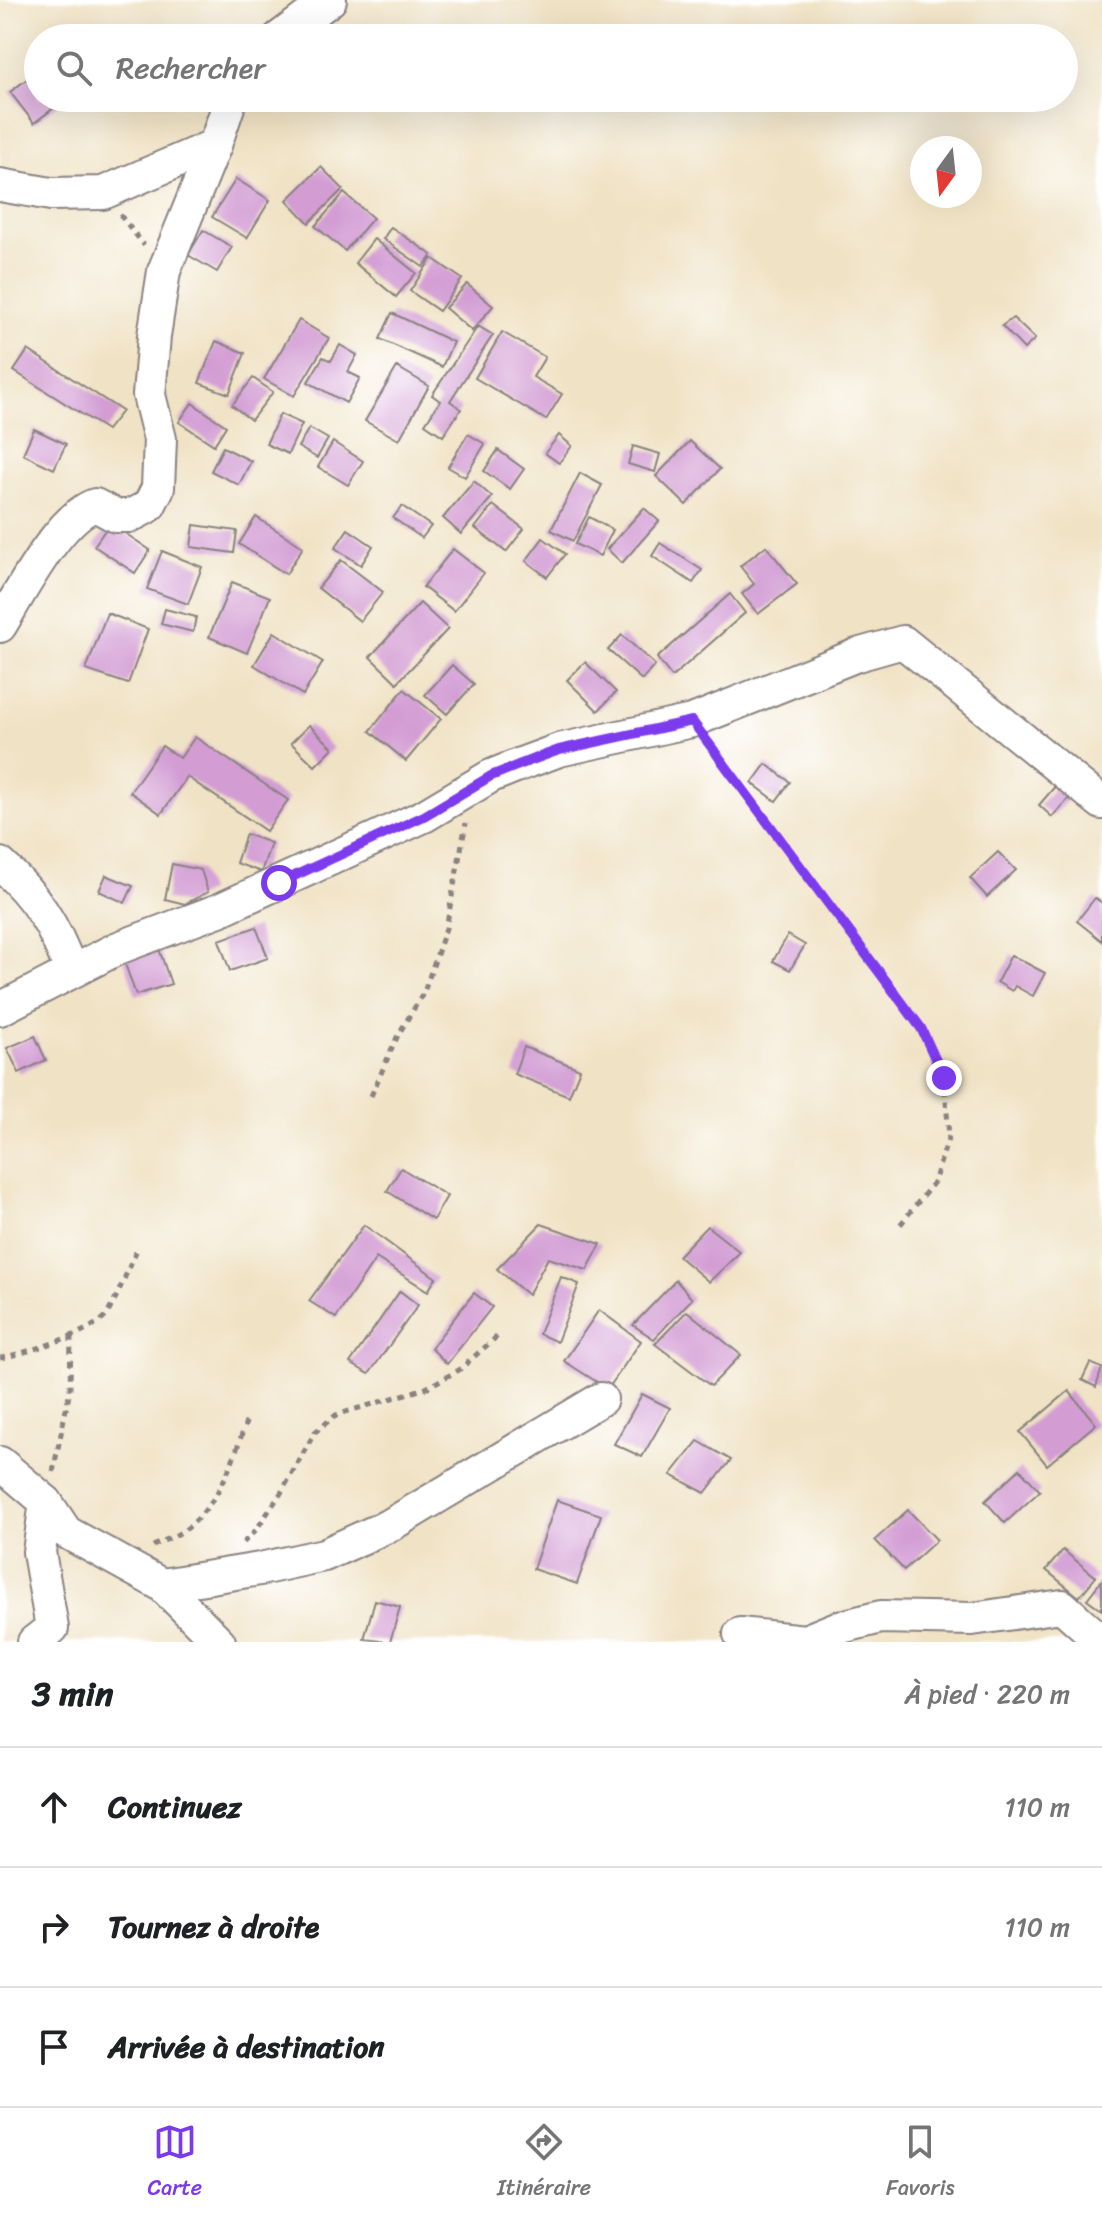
<!DOCTYPE html>
<html lang="fr">
<meta charset="utf-8">
<style>
body{margin:0;font-family:Sriracha,sans-serif;background:#f6f6f6;color:#202124}
.compass{position:absolute;left:910px;top:136px;width:72px;height:72px;border-radius:50%;background:#fff;box-shadow:0 8px 32px #0002;rotate:195deg}
.stop{position:absolute;width:24px;height:24px;margin:-18px;border:6px solid #7c3aed;border-radius:50%;background:#fff}
.stop.end{background:#7c3aed;border-color:#fff;box-shadow:0 2px 8px #0008}
.list{margin:0;padding:0;list-style:none}
h2{display:flex;justify-content:space-between;align-items:center;height:104px;margin:0;padding:0 32px;font-size:34px}
h2 small{font-size:26px;font-weight:400;color:#757577}
.list li{display:grid;grid-template-columns:52px 1fr auto;gap:24px;align-items:center;box-sizing:border-box;height:120px;padding:0 32px;border-top:2px solid #e0e0e0}
.list b{display:block;font-size:30px;white-space:nowrap}
.list em{font-size:26px;font-style:normal;color:#757577}
.icon{flex:none;width:44px;height:44px;fill:none;stroke:currentColor;stroke-width:2;stroke-linecap:round;stroke-linejoin:round}
.map{position:relative;flex:none;width:1102px;height:1642px;overflow:hidden}
.search{position:absolute;background:#fff;box-shadow:0 8px 32px #0002;left:24px;right:24px;top:24px;height:88px;display:flex;align-items:center;gap:20px;box-sizing:border-box;padding:0 28px;border-radius:44px;color:#757577;font-size:30px}
.sheet{height:464px;background:#fff}
nav{display:flex;justify-content:space-around;align-items:center;box-sizing:border-box;height:112px;border-top:2px solid #e0e0e0;background:#fff;font-size:22px;color:#757577}
nav a{display:grid;justify-items:center;gap:4px}
nav .on{color:#7c3aed}
.map>svg:first-child{display:block}
.building{fill:#d39dd4}
.lines{fill:none;stroke-linecap:round;stroke-linejoin:round}
.minor-casing{stroke:#898280;stroke-width:36}
.path{stroke:#898280;stroke-width:5;stroke-dasharray:6 6;stroke-linecap:butt}
.minor{stroke:#fff;stroke-width:32}
.route{stroke:#7c3aed;stroke-width:10}
</style>
<div class="map">
<svg width="1102" height="1642" viewBox="0 0 1102 1642">
<rect width="100%" height="100%" fill="#fff"/>
<filter id="ink" filterUnits="userSpaceOnUse"><feTurbulence type="fractalNoise" baseFrequency=".0125" numOctaves="2"/><feDisplacementMap in="SourceGraphic" scale="16" xChannelSelector="R" yChannelSelector="G"/><feConvolveMatrix kernelMatrix="1 2 1 2 8 2 1 2 1" color-interpolation-filters="sRGB"/></filter>
<filter id="wash" filterUnits="userSpaceOnUse"><feTurbulence type="fractalNoise" baseFrequency=".006" numOctaves="4" result="noise"/><feDisplacementMap in="SourceGraphic" scale="32" xChannelSelector="R" yChannelSelector="G"/><feGaussianBlur stdDeviation="1.8" result="paint"/><feColorMatrix in="noise" values="0 0 0 0 0 0 0 0 0 0 0 0 0 0 0 0 0 1.4 0 .05"/><feComposite in="paint" operator="in"/></filter>
<g filter="url(#wash)">
<rect width="100%" height="100%" fill="#f0e2c4"/>
<g id="blocks">
<!-- building -->
<g class="building">
<polygon points="38,71 38,98 67,98 34,123 10,92"/>
<polygon points="321,167 343,189 309,223 287,200"/>
<polygon points="236,179 270,200 247,238 212,217"/>
<polygon points="344,193 373,218 345,251 315,226"/>
<polygon points="391,227 432,255 423,267 383,239"/>
<polygon points="203,230 232,247 217,272 188,255"/>
<polygon points="374,239 416,273 396,297 355,263"/>
<polygon points="432,258 462,279 439,311 410,291"/>
<polygon points="467,284 493,306 472,331 445,308"/>
<polygon points="392,313 453,342 442,367 380,339"/>
<polygon points="1013,318 1035,339 1024,349 1002,326"/>
<polygon points="299,320 329,338 294,396 264,379"/>
<polygon points="478,326 493,335 450,401 461,409 443,436 425,424 440,401 432,395"/>
<polygon points="502,332 545,357 533,377 562,394 546,420 475,378"/>
<polygon points="216,341 245,353 229,394 199,383"/>
<polygon points="340,345 357,355 348,372 360,378 346,403 308,382 323,357 331,361"/>
<polygon points="28,350 122,411 107,430 14,371"/>
<polygon points="397,367 429,386 399,440 365,421"/>
<polygon points="253,378 273,392 251,420 232,405"/>
<polygon points="192,403 226,426 214,445 179,422"/>
<polygon points="280,414 302,424 288,454 266,444"/>
<polygon points="309,428 328,439 317,458 298,447"/>
<polygon points="34,429 66,444 54,469 23,454"/>
<polygon points="468,434 485,444 465,477 448,467"/>
<polygon points="559,435 572,446 559,463 545,453"/>
<polygon points="690,441 720,469 686,505 656,476"/>
<polygon points="333,442 363,461 348,485 318,467"/>
<polygon points="633,446 660,454 655,472 628,464"/>
<polygon points="223,447 251,461 239,485 211,471"/>
<polygon points="498,450 524,469 510,489 484,471"/>
<polygon points="580,473 602,485 573,541 551,530"/>
<polygon points="474,481 492,497 461,534 443,518"/>
<polygon points="493,505 524,529 506,552 475,528"/>
<polygon points="402,506 431,526 422,538 393,518"/>
<polygon points="644,508 659,521 622,563 607,549"/>
<polygon points="256,517 303,547 286,574 239,544"/>
<polygon points="589,517 613,530 600,556 575,544"/>
<polygon points="110,523 150,550 135,573 94,546"/>
<polygon points="194,525 237,531 234,553 191,547"/>
<polygon points="348,529 373,546 361,565 335,548"/>
<polygon points="543,538 565,554 547,577 526,561"/>
<polygon points="660,543 702,570 693,583 652,556"/>
<polygon points="766,546 797,584 758,614 742,594 754,584 740,566"/>
<polygon points="453,549 484,573 454,611 423,587"/>
<polygon points="162,551 202,567 188,604 147,589"/>
<polygon points="341,560 383,592 360,621 318,588"/>
<polygon points="232,582 270,597 247,653 209,637"/>
<polygon points="730,594 745,613 672,677 657,658"/>
<polygon points="420,603 448,629 397,683 370,657"/>
<polygon points="165,609 196,617 193,632 161,624"/>
<polygon points="107,613 148,629 128,684 86,670"/>
<polygon points="274,632 323,662 303,695 254,665"/>
<polygon points="622,635 655,665 642,680 608,650"/>
<polygon points="585,662 616,692 598,711 567,680"/>
<polygon points="452,665 474,684 447,714 425,695"/>
<polygon points="404,689 441,719 406,761 370,731"/>
<polygon points="309,725 333,748 315,766 291,743"/>
<polygon points="195,737 288,800 266,831 187,777 161,814 130,792 162,746 180,758"/>
<polygon points="766,764 790,782 776,801 752,783"/>
<polygon points="1058,783 1072,795 1052,817 1039,805"/>
<polygon points="246,834 271,843 261,872 236,863"/>
<polygon points="998,852 1016,870 987,897 970,878"/>
<polygon points="172,864 201,870 208,892 185,904 165,899"/>
<polygon points="106,875 133,886 125,903 99,891"/>
<polygon points="1095,898 1102,903 1102,941 1077,921"/>
<polygon points="256,927 268,958 230,971 219,940"/>
<polygon points="788,935 805,945 790,970 773,961"/>
<polygon points="158,946 171,984 136,995 123,958"/>
<polygon points="1011,955 1045,973 1033,996 1015,986 1012,991 997,982"/>
<polygon points="35,1036 46,1060 19,1073 7,1048"/>
<polygon points="524,1047 580,1069 569,1096 514,1074"/>
<polygon points="401,1168 447,1196 433,1220 387,1191"/>
<polygon points="541,1224 601,1244 587,1270 548,1258 528,1295 497,1269"/>
<polygon points="364,1225 436,1278 428,1291 376,1258 336,1318 309,1301"/>
<polygon points="707,1226 740,1252 709,1282 678,1256"/>
<polygon points="561,1277 579,1284 557,1342 539,1334"/>
<polygon points="676,1280 692,1299 654,1339 633,1325"/>
<polygon points="400,1291 418,1305 369,1374 350,1363"/>
<polygon points="474,1293 492,1307 447,1364 431,1348"/>
<polygon points="599,1310 641,1341 608,1389 564,1361"/>
<polygon points="687,1311 741,1355 711,1386 655,1344"/>
<polygon points="1090,1363 1102,1368 1096,1387 1082,1380"/>
<polygon points="1069,1391 1096,1424 1047,1465 1020,1432"/>
<polygon points="642,1394 670,1408 642,1457 614,1444"/>
<polygon points="698,1441 731,1460 705,1493 671,1475"/>
<polygon points="1020,1469 1040,1491 1005,1523 985,1501"/>
<polygon points="557,1500 601,1515 577,1584 533,1569"/>
<polygon points="908,1510 937,1540 904,1570 875,1540"/>
<polygon points="1063,1550 1096,1577 1079,1597 1046,1570"/>
<polygon points="1102,1580 1102,1610 1087,1599"/>
<polygon points="375,1600 400,1607 390,1642 364,1639"/>
</g>
</g>
</g>
<g filter="url(#ink)">
<use href="#blocks" fill-opacity="0" stroke="#898280" stroke-width="2"/>
<g class="lines">
<defs>
<g id="minor">
<polyline points="279,38 330,0"/>
<polyline points="0,185 51,194 103,193 215,145"/>
<path d="M0 626C20 593 59 517 95 505L116 516H130L149 506 158 488 160 439 149 395 154 336 164 271 215 145 231 98"/>
<path d="M0 864C36 896 54 925 71 971"/>
<polyline points="0,1009 118,948 219,910 424,816 491,776 521,764 559,750 692,721 857,655 903,642 1102,803"/>
<polyline points="0,1463 46,1502 66,1532 162,1585 219,1642"/>
<polyline points="162,1585 260,1569 324,1555 392,1524 601,1399"/>
<polyline points="740,1634 805,1641 837,1628 881,1617 972,1619 1062,1606 1102,1642"/>
<polyline points="34,1642 52,1628 39,1552 46,1502"/>
</g>
</defs>
<!-- minor casing -->
<use href="#minor" class="minor-casing"/>
<!-- path -->
<g class="path">
<polyline points="120,215 144,245"/>
<polyline points="709,744 921,1028 944,1078 949,1136 934,1182 900,1225"/>
<polyline points="371,1096 398,1035 424,992 446,928 466,823"/>
<path d="M0 1358C23 1354 90 1333 105 1317 114 1306 130 1263 138 1248"/>
<polyline points="53,1472 70,1390 71,1335"/>
<polyline points="243,1543 256,1530 281,1493 315,1432 336,1415 426,1388 459,1370 501,1333"/>
<path d="M153 1546C165 1540 181 1534 191 1525 223 1496 235 1455 248 1416"/>
</g>
<!-- minor -->
<use href="#minor" class="minor"/>
</g>
</g>
<g class="lines" filter="url(#ink)">
<!-- route -->
<polyline class="route" points="279,883 424,816 491,776 521,764 559,750 692,721 921,1028 944,1078"/>
</g>
</svg>
<svg class="compass" viewBox="-18 -18 36 36"><path d="M0-13l5 13h-10z" fill="#e53935"/><path d="M0 13l5-13h-10z" fill="#757577"/></svg>
<div class="stop" style="left:279px;top:883px"></div>
<div class="stop end" style="left:944px;top:1078px"></div>
<div class="search"><svg class="icon" aria-label="search" viewBox="0 0 24 24"><circle cx="10" cy="10" r="6"/><path d="M15 15l6 6"/></svg>Rechercher</div>
</div>
<section class="sheet">
<h2>3 min<small>À pied · 220 m</small></h2>
<ul class="list">
<li><svg class="icon" aria-label="ahead" viewBox="0 0 24 24"><path d="M12 20V5M6 11l6-6 6 6"/></svg><div><b>Continuez</b></div><em>110 m</em></li>
<li><svg class="icon" aria-label="right" viewBox="0 0 24 24"><path d="M7 20v-9h11M14 6l5 5-5 5"/></svg><div><b>Tournez à droite</b></div><em>110 m</em></li>
<li><svg class="icon" aria-label="arrive" viewBox="0 0 24 24"><path d="M6 21V4h12l-3 4 3 4H6"/></svg><div><b>Arrivée à destination</b></div></li>
</ul>
</section>
<nav>
<a class="on"><svg class="icon" aria-label="map" viewBox="0 0 24 24"><path d="M3 6l6-2 6 2 6-2v14l-6 2-6-2-6 2zM9 4v14M15 6v14"/></svg>Carte</a>
<a><svg class="icon" aria-label="directions" viewBox="0 0 24 24"><path d="M12 3l9 9-9 9-9-9zM9 14v-3h6M13 9l2 2-2 2"/></svg>Itinéraire</a>
<a><svg class="icon" aria-label="saved" viewBox="0 0 24 24"><path d="M7 4h10v16l-5-4-5 4z"/></svg>Favoris</a>
</nav>
